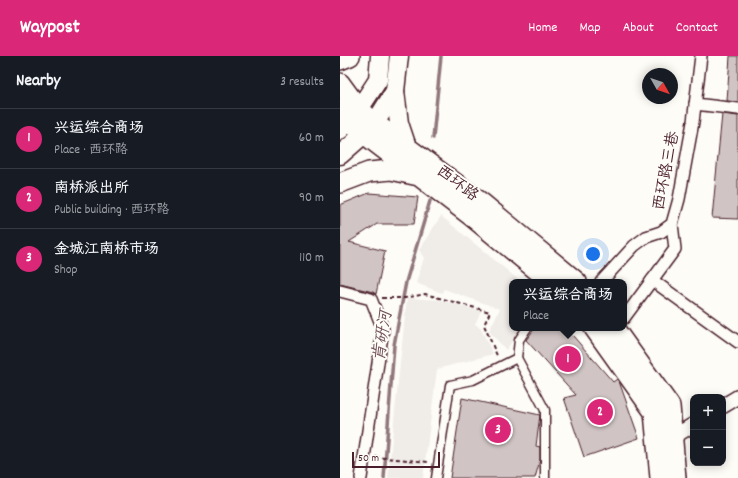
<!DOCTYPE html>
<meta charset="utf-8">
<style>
body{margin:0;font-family:Dekko,"LXGW WenKai TC",sans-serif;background:#20242c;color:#f1f3f6}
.controls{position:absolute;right:12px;bottom:12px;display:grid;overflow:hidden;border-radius:8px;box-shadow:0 2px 10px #0003}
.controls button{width:36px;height:36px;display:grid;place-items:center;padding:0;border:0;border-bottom:1px solid #363941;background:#171b24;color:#f1f3f6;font:20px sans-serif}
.compass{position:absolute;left:302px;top:12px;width:36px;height:36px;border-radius:50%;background:#171b24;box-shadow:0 2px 10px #0003;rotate:130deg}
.scale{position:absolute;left:12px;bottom:10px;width:88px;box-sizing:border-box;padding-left:4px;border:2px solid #4a1f2b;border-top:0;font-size:11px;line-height:14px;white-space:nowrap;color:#4a1f2b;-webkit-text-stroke:3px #fdfcf7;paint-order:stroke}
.you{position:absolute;left:253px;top:198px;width:14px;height:14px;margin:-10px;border:3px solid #fff;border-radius:50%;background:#1a73e8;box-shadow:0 0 0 6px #1a73e833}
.badge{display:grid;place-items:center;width:26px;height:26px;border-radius:50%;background:#db2777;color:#fff;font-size:13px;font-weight:700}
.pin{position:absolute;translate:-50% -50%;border:2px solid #fff;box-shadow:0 1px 4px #0006}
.popup{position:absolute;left:169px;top:223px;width:118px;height:52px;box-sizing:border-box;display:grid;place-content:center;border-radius:8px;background:#171b24;filter:drop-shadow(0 1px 3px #0005);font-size:13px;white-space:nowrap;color:#9ea1a6}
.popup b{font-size:15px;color:#f1f3f6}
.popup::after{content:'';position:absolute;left:50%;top:100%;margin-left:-8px;border:8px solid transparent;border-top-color:#171b24}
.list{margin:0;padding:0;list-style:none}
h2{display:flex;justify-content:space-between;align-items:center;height:52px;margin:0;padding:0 16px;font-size:17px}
h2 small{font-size:13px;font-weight:400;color:#9ea1a6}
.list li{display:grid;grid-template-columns:26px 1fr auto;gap:12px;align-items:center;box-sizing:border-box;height:60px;padding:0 16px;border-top:1px solid #363941}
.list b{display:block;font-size:15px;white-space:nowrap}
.list p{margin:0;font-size:13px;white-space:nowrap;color:#9ea1a6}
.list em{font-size:13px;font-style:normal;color:#9ea1a6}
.map{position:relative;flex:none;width:398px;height:422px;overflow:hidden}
header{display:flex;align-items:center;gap:24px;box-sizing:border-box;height:56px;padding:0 20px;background:#db2777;color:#fff}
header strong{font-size:19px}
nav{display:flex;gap:22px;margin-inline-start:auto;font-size:14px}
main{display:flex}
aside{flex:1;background:#171b24}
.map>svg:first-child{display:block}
.built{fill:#f0ece8}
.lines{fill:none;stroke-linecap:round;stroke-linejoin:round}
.stream{stroke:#91777b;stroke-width:3.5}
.building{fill:#d0c5c4;stroke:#4a1f2b}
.pedestrian-casing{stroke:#4a1f2b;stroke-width:11}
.minor-casing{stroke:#4a1f2b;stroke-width:14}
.tertiary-casing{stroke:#4a1f2b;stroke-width:17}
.primary-casing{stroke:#4a1f2b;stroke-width:21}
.trunk-casing{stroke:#4a1f2b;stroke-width:22}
.path{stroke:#4a1f2b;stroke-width:2;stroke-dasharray:4 3;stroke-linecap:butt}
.pedestrian{stroke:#fdfcf7;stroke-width:8}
.minor{stroke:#fdfcf7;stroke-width:11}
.tertiary{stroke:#fdfcf7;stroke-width:14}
.primary{stroke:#fdfcf7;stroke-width:18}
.trunk{stroke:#fdfcf7;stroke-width:19}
.labels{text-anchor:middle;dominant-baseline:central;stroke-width:4;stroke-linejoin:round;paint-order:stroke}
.street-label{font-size:16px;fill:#4a1f2b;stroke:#fdfcf7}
.water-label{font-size:17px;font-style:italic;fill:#73525a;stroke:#fdfcf7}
</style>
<header>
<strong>Waypost</strong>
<nav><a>Home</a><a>Map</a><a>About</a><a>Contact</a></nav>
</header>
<main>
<aside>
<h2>Nearby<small>3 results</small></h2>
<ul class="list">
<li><span class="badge">1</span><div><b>兴运综合商场</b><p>Place · 西环路</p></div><em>60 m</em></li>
<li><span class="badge">2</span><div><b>南桥派出所</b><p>Public building · 西环路</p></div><em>90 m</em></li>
<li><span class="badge">3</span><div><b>金城江南桥市场</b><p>Shop</p></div><em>110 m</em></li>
</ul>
</aside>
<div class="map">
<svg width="398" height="422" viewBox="0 0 398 422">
<rect width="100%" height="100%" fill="#fdfcf7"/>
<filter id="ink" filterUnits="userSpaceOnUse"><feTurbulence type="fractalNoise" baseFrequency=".025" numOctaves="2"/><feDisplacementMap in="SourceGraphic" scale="8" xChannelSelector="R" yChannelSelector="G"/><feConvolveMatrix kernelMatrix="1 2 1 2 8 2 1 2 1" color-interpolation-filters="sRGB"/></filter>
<g filter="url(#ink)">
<!-- built -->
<g class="built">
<polygon points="101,160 181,226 172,226 172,272 181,272 166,294 149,275 160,253 104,233 102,237 76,227 84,202 79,194"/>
<polygon points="67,242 99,244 141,255 135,268 141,273 153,298 97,313 83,422 48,422"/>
</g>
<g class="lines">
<!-- stream -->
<g class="stream">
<polyline points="93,82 101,0"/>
<polyline points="44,422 54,289 66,226 90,145"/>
</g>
</g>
<!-- building -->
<g class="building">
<polygon points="390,0 398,0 398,46 387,45"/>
<polygon points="382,58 398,60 398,163 372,162"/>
<polygon points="29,137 78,141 74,168 37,168 9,186 45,195 36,238 33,236 0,228 0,149"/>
<polygon points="195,272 226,272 273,326 277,323 280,328 299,382 244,401 224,342 236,339 186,284"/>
<polygon points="122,342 200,359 196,390 200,391 200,404 195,422 110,422"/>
</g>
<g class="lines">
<defs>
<g id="pedestrian">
<polyline points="177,302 205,354 205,422"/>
<polyline points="96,422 110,329 133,324 177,302 179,284 187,272"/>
</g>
<g id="minor">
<polyline points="355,48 398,53"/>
<polyline points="312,224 398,286"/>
<polyline points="261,226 294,190 306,181 321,176 332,168 339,143 353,66 361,0"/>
<polyline points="0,235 31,243 43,273 21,422"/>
<polyline points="284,262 335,193 332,168"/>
</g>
<g id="tertiary">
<polyline points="383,350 398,341"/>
<polyline points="333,381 353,369"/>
</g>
<g id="primary">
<polyline points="55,35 59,67 67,91"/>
<polyline points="0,74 19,53 38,24 40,0"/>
<polyline points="0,99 24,78 35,67 55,35 59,0"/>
</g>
<g id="trunk">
<polyline points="0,4 10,0"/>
<polyline points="0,27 19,53 35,67 142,147 237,226"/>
<polyline points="0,52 9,64 24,78 131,160 211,226"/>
<polyline points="0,127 29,116 51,114 74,119"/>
<polyline points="254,272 314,356 320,422"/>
<polyline points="274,272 330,350 336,422"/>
</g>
</defs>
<!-- pedestrian casing -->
<use href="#pedestrian" class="pedestrian-casing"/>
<!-- minor casing -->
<use href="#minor" class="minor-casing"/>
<!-- tertiary casing -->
<use href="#tertiary" class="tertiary-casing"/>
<!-- primary casing -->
<use href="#primary" class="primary-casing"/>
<!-- trunk casing -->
<use href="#trunk" class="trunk-casing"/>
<!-- path -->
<g class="path">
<polyline points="42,242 65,242 85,238 150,256 144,269 158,302"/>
<polyline points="35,401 89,406"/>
</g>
<!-- pedestrian -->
<use href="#pedestrian" class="pedestrian"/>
<!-- minor -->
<use href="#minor" class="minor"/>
<!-- tertiary -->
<use href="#tertiary" class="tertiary"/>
<!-- primary -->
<use href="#primary" class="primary"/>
<!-- trunk -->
<use href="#trunk" class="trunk"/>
</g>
</g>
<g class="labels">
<!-- street labels -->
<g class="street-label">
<text transform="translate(327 115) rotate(-79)">西环路三巷</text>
<text transform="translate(117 128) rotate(37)">西环路</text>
</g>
<!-- water labels -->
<g class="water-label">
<text transform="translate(44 280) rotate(-81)">肯研河</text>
</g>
</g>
</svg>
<div class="controls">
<button>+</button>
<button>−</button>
</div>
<svg class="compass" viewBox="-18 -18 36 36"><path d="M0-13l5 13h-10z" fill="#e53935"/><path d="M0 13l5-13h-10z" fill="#9ea1a6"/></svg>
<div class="scale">50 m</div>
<div class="you"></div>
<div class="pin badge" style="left:228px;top:303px">1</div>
<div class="popup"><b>兴运综合商场</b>Place</div>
<div class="pin badge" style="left:260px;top:356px">2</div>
<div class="pin badge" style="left:158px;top:374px">3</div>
</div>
</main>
